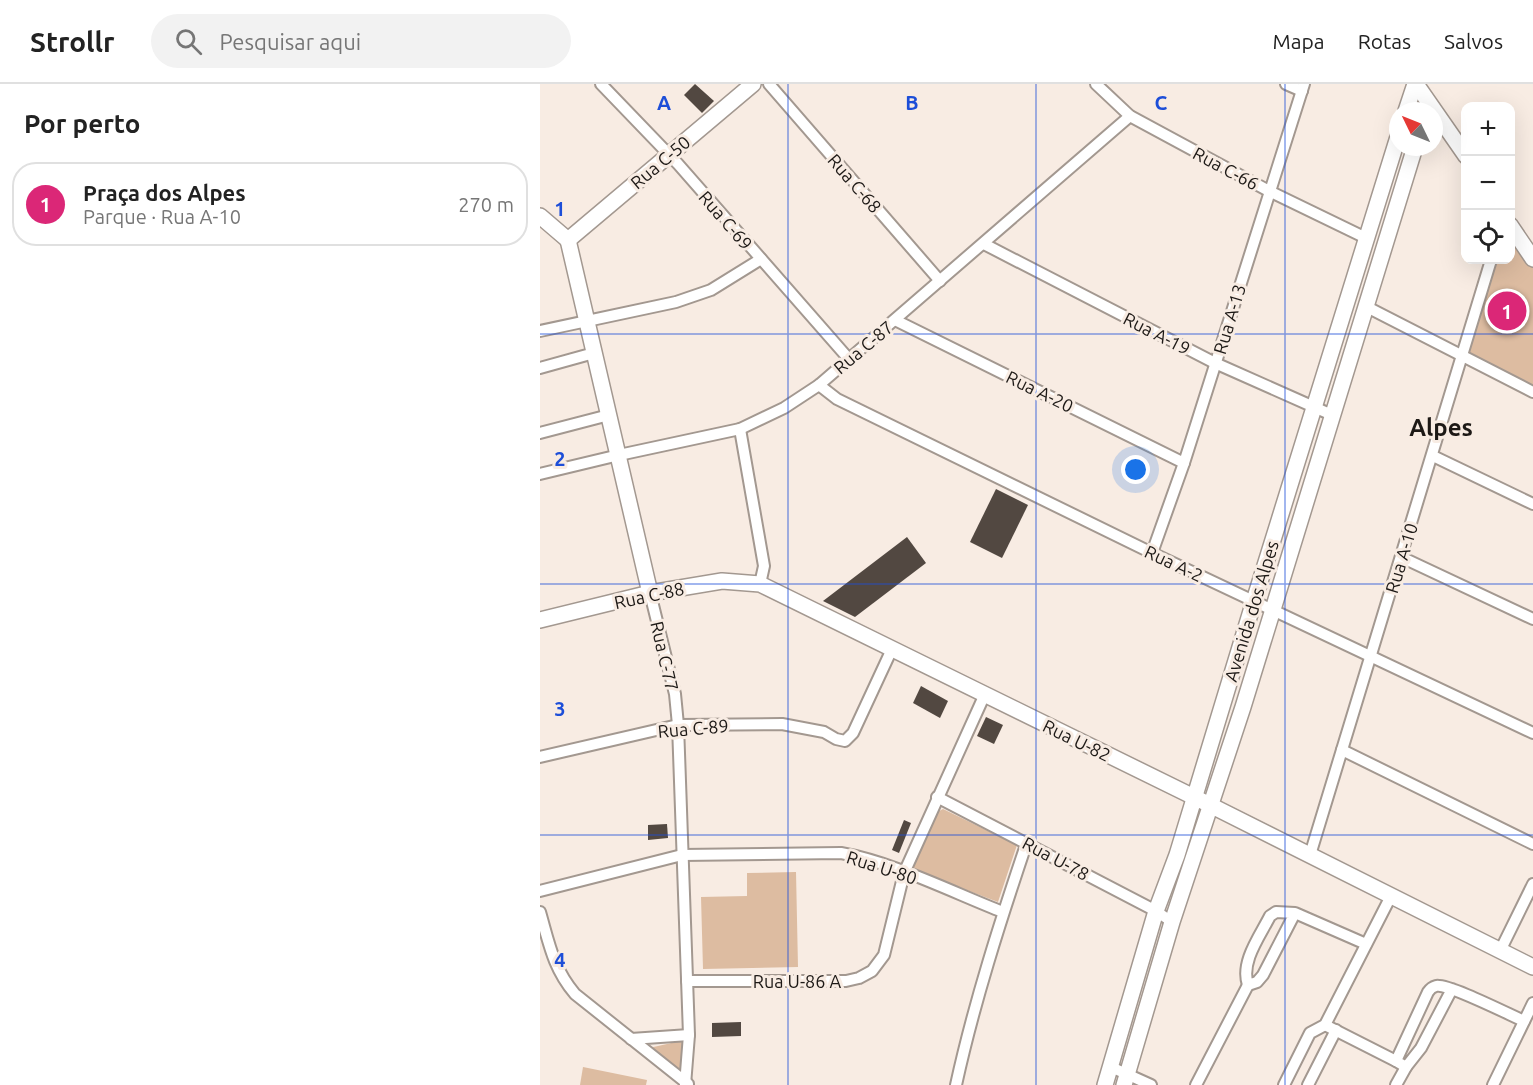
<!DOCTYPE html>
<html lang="pt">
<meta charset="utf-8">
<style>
body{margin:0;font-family:Ubuntu,sans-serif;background:#f2f2f2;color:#222}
.controls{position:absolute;right:18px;top:18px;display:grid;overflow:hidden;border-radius:12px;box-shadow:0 6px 24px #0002}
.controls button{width:54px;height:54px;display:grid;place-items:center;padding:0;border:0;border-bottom:2px solid #e0e0e0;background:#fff;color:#222;font:30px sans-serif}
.compass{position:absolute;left:849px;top:18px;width:54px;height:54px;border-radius:50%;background:#fff;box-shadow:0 6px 24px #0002;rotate:313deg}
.you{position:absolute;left:596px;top:386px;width:21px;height:21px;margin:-15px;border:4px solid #fff;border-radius:50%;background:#1a73e8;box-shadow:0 0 0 9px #1a73e833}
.badge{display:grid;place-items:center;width:39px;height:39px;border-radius:50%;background:#db2777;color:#fff;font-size:20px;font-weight:700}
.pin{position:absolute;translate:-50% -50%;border:3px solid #fff;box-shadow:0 2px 6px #0006}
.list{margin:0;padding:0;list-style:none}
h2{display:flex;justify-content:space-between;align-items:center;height:78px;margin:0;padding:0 24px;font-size:26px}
h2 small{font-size:20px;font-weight:400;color:#767676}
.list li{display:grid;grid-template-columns:39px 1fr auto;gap:18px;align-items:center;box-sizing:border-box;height:84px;margin:0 12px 12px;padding:0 12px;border:2px solid #e0e0e0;border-radius:24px}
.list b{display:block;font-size:22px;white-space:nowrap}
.list p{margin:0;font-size:20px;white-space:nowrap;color:#767676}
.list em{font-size:20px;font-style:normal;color:#767676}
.icon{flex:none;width:33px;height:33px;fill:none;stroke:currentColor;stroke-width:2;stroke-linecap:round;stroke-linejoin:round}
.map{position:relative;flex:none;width:993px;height:1001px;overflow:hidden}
header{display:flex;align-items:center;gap:36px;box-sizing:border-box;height:84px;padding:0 30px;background:#fff;border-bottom:2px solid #e0e0e0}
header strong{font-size:28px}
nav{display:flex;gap:33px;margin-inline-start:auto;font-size:21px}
.search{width:420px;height:54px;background:#f2f2f2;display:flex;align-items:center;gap:15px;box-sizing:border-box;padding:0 21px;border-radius:33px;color:#767676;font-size:22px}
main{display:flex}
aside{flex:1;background:#fff}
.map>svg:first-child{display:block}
.green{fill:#ddbca1}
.building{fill:#524841}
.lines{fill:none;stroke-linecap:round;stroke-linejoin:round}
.street-casing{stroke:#a39890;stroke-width:14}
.secondary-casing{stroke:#a39890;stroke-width:18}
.street{stroke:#fff;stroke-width:10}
.secondary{stroke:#fff;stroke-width:15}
.grid{fill:none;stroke:#1d4ed8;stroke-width:1.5;stroke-opacity:0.55}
.labels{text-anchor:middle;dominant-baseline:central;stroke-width:6;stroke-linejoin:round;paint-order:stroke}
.street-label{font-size:18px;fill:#1d1916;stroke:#f8ece3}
.district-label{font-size:24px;font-weight:bold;fill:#1d1916;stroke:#f8ece3}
.grid-label{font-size:20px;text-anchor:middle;font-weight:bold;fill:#1d4ed8;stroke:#f8ece3;stroke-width:6;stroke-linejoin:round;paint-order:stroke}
</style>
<header>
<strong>Strollr</strong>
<div class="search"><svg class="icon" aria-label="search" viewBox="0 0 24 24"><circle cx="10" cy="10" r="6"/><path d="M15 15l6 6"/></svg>Pesquisar aqui</div>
<nav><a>Mapa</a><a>Rotas</a><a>Salvos</a></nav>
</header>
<main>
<aside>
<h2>Por perto<small></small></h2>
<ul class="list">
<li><span class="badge">1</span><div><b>Praça dos Alpes</b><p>Parque · Rua A-10</p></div><em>270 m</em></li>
</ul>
</aside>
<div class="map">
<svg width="993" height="1001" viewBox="0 0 993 1001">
<rect width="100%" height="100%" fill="#f8ece3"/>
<!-- green -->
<g class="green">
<polygon points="971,158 977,158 993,183 993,301 928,271 957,176 970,176"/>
<polygon points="403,725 477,761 458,818 374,786 372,777 394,730"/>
<polygon points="256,788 258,883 163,885 161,813 207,812 207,789"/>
<polygon points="145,956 143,989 109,964"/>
<polygon points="43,983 107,996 106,1001 40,1001"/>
</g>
<!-- building -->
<g class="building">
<polygon points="155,0 174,17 162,29 144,11"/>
<polygon points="456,405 488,421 462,474 430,458"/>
<polygon points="367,453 386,479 315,533 283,517"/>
<polygon points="381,602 408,617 400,634 373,619"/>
<polygon points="446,633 463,641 454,660 437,652"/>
<polygon points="364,736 371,739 359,769 352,766"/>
<polygon points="127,740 128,754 108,756 108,741"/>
<polygon points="201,938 201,952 172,953 172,939"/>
</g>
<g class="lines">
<defs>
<g id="street">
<polyline points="61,0 138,80 308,274"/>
<polyline points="229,0 400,197"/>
<polyline points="556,0 590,32 729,107 826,154"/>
<polyline points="746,0 762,7"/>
<polyline points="444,160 675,279 792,331"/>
<polyline points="825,222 993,308"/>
<polyline points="355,236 644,379"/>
<polyline points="0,247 136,218 171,206 221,175"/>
<polyline points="0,284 54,269"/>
<polyline points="279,301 297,315 612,469 993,649"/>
<polyline points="200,345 224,482 220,500"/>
<polyline points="0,349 69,331"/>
<polyline points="893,372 993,420"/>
<polyline points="0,390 79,371 200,345 244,324 279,301 590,32"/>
<polyline points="612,469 644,379 764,0"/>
<polyline points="861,473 993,535"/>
<polyline points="110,509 135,610 138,641 149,951 145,1001"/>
<polyline points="802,666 993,760"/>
<polyline points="0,673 138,641 242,640 284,648 296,655 305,657 313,649 352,565"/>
<polyline points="397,713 616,827 632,838"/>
<polyline points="770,771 951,176"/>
<path d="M0 807 142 771 301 769C353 778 414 809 463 828"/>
<path d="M0 828C9 859 13 884 35 910L148 1000"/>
<path d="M755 829 723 891 717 898 708 901C700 878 720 852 730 832L736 828 755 829 826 860"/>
<polyline points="960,867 993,800"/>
<polyline points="147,897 306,897 319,894 332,887 344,871 364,789 445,610"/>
<path d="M912 905 881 964 866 983 856 977 888 908C890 905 892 903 896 902 907 899 970 931 984 937"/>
<polyline points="785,941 856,977"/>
<polyline points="91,955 149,951"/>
<polyline points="571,983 611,1001"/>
<path d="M416 1001C434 919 460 838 487 758"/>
<polyline points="656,1001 708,901"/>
<polyline points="744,1001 770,949 785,941 851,812"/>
<polyline points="768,1001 796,946"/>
<polyline points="856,1001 866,983"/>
<polyline points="953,1001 993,919"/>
</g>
<g id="secondary">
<polyline points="876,0 926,72"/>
<polyline points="866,27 875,0"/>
<polyline points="0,132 28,156"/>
<polyline points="970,141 993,175"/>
<polyline points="28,156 110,509"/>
<polyline points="28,156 213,0"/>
<polyline points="0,536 110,509 182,497 220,500 662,717 993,883"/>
<polyline points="565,1001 616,827 637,771 714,517 858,53"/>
<polyline points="584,1001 632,838 703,623 875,63"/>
</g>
</defs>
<!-- street casing -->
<use href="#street" class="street-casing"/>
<!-- secondary casing -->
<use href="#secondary" class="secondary-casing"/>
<!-- street -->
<use href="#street" class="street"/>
<!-- secondary -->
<use href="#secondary" class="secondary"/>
</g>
<!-- grid -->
<path class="grid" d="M248 0V1001M496 0V1001M745 0V1001M0 250H993M0 500H993M0 751H993"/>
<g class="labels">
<!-- street labels -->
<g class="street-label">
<text transform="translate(120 78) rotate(-40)">Rua C-50</text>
<text transform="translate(686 84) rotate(28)">Rua C-66</text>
<text transform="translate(315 99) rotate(49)">Rua C-68</text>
<text transform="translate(186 136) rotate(49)">Rua C-69</text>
<text transform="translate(689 235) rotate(-73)">Rua A-13</text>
<text transform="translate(617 249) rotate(27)">Rua A-19</text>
<text transform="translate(323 263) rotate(-40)">Rua C-87</text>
<text transform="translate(500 307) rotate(26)">Rua A-20</text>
<text transform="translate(861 474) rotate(-73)">Rua A-10</text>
<text transform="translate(634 479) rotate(25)">Rua A-2</text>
<text transform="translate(109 511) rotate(-12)">Rua C-88</text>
<text transform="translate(711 527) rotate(-73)">Avenida dos Alpes</text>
<text transform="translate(125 572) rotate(77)">Rua C-77</text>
<text transform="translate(153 644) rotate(-5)">Rua C-89</text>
<text transform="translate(537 656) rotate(26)">Rua U-82</text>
<text transform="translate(516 774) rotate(28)">Rua U-78</text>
<text transform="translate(342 783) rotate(18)">Rua U-80</text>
<text x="257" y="897">Rua U-86 A</text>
</g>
<!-- district labels -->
<g class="district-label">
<text x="901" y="343">Alpes</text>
</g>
</g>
<g class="grid-label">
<text x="124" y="26">A</text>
<text x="372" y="26">B</text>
<text x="621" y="26">C</text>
<text x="20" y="132">1</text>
<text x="20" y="382">2</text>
<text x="20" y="632">3</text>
<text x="20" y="883">4</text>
</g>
</svg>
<div class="controls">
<button>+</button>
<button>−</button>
<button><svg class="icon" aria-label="locate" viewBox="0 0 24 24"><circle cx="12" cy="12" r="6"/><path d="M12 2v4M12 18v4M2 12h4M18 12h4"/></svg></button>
</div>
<svg class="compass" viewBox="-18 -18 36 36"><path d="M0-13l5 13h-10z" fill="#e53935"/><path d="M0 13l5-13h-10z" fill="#767676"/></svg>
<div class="you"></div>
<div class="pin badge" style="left:967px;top:227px">1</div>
</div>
</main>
